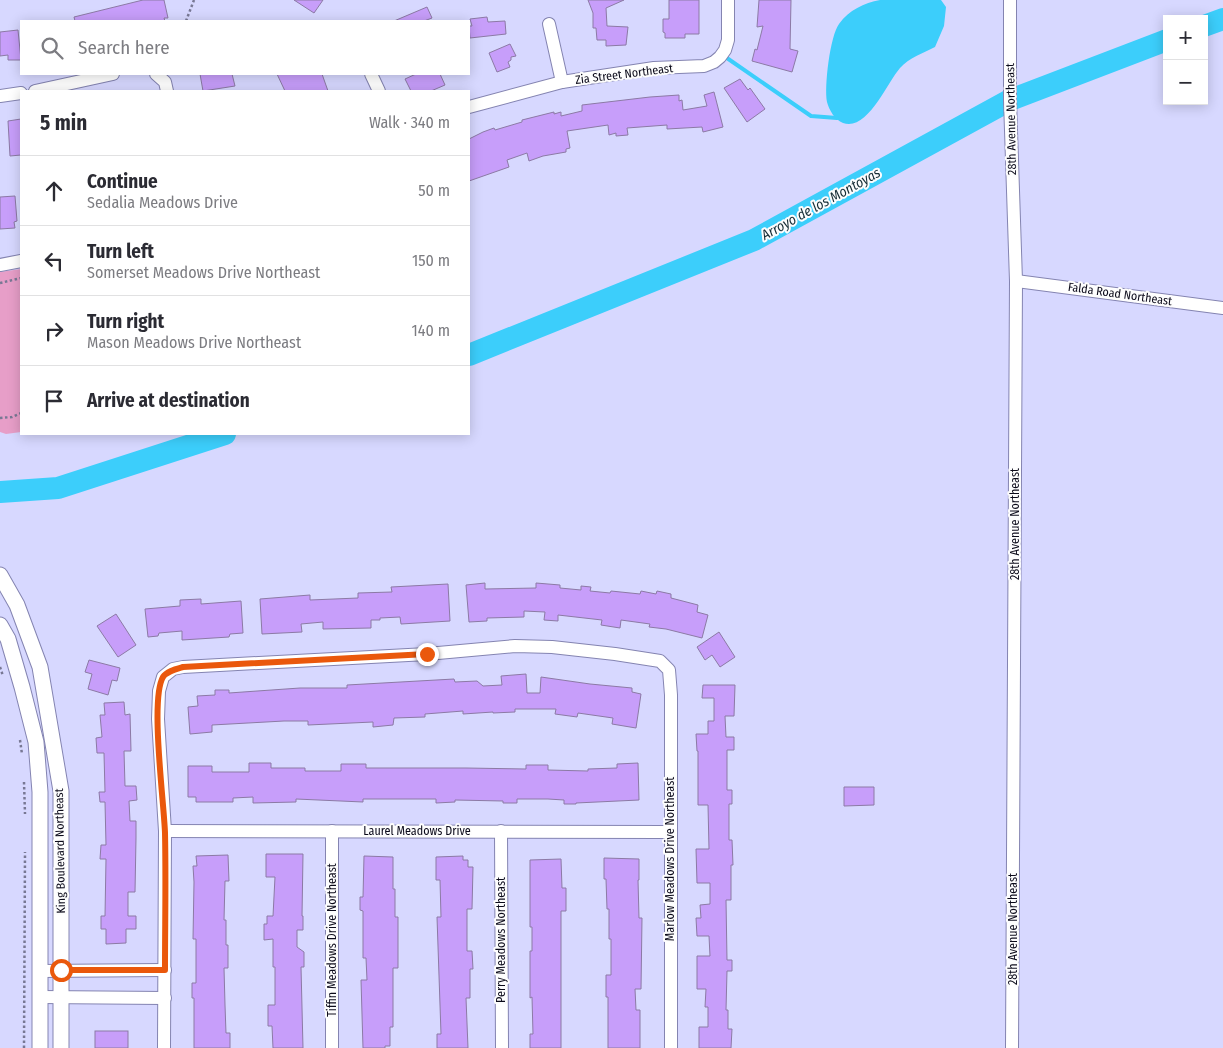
<!DOCTYPE html>
<meta charset="utf-8">
<style>
body{margin:0;font-family:"Fira Sans Condensed",sans-serif;background:#f7f7f7;color:#2b2b33}
.controls{position:absolute;right:15px;top:15px;display:grid;overflow:hidden;border-radius:0px;box-shadow:0 2px 12px #0003}
.controls button{width:45px;height:45px;display:grid;place-items:center;padding:0;border:0;border-bottom:1px solid #e1e1e2;background:#fff;color:#2b2b33;font:25px sans-serif}
.stop{position:absolute;width:15px;height:15px;margin:-11px;border:4px solid #ea580c;border-radius:50%;background:#fff}
.stop.end{background:#ea580c;border-color:#fff;box-shadow:0 1px 5px #0008}
.list{margin:0;padding:0;list-style:none}
h2{display:flex;justify-content:space-between;align-items:center;height:65px;margin:0;padding:0 20px;font-size:21px}
h2 small{font-size:16px;font-weight:400;color:#7c7c81}
.list li{display:grid;grid-template-columns:32px 1fr auto;gap:15px;align-items:center;box-sizing:border-box;height:70px;padding:0 20px;border-top:1px solid #e1e1e2}
.list b{display:block;font-size:19px;white-space:nowrap}
.list p{margin:0;font-size:16px;white-space:nowrap;color:#7c7c81}
.list em{font-size:16px;font-style:normal;color:#7c7c81}
.icon{flex:none;width:28px;height:28px;fill:none;stroke:currentColor;stroke-width:2;stroke-linecap:round;stroke-linejoin:round}
.map{position:relative;flex:none;width:1223px;height:1048px;overflow:hidden}
.search{position:absolute;background:#fff;box-shadow:0 2px 12px #0003;left:20px;top:20px;width:450px;height:55px;display:flex;align-items:center;gap:12px;box-sizing:border-box;padding:0 18px;border-radius:0px;color:#7c7c81;font-size:19px}
.panel{position:absolute;background:#fff;box-shadow:0 2px 12px #0003;left:20px;top:90px;width:450px;height:345px;border-radius:0px}
.map>svg:first-child{display:block}
.green{fill:#e79ec8}
.water{fill:#3ccefb}
.lines{fill:none;stroke-linecap:round;stroke-linejoin:round}
.stream{stroke:#3ccefb;stroke-width:4}
.river{stroke:#3ccefb;stroke-width:22}
.building{fill:#c79efa;stroke:#8c7aa5}
.minor-casing{stroke:#8484b1;stroke-width:14}
.tertiary-casing{stroke:#8484b1;stroke-width:17}
.path{stroke:#787894;stroke-width:2.5;stroke-dasharray:2.5 2.5;stroke-linecap:butt}
.minor{stroke:#fff;stroke-width:12}
.tertiary{stroke:#fff;stroke-width:15}
.route{stroke:#ea580c;stroke-width:6}
.labels{text-anchor:middle;dominant-baseline:central;stroke-width:4;stroke-linejoin:round;paint-order:stroke}
.street-label{font-size:12px;fill:#0b0a1a;stroke:#fdfdfd}
.water-label{font-size:14px;font-style:italic;fill:#162d36;stroke:#fdfdfd}
</style>
<div class="map">
<svg width="1223" height="1048" viewBox="0 0 1223 1048">
<rect width="100%" height="100%" fill="#d7d8ff"/>
<!-- green -->
<polygon class="green" points="21,269 21,432 6,434 0,432 0,272"/>
<!-- water -->
<path class="water" d="M880 0H941L946 7 944 26 935 47C923 53 909 58 900 68 887 83 867 132 843 123 835 120 829 110 827 102 824 87 830 36 839 24 849 10 864 3 880 0Z"/>
<g class="lines">
<!-- stream -->
<polyline class="stream" points="724,56 811,116 837,118"/>
<!-- river -->
<g class="river">
<polyline points="1204,26 1223,19"/>
<polyline points="469,355 754,240 1010,100 1167,40"/>
<polyline points="0,492 58,488 225,434"/>
</g>
</g>
<!-- building -->
<g class="building">
<polygon points="143,0 164,0 168,18 164,18 165,21 75,21 74,17"/>
<polygon points="294,0 323,0 314,13"/>
<polygon points="588,0 624,0 606,8 607,26 628,27 626,45 606,46 606,40 597,40 596,28 593,28 593,13"/>
<polygon points="669,0 699,0 699,34 685,34 685,38 665,38 665,33 663,32 663,19 669,19"/>
<polygon points="759,0 791,0 790,49 798,51 792,72 752,61 755,49 757,50 763,26 757,27"/>
<polygon points="427,7 432,18 424,21 394,21"/>
<polygon points="487,17 488,22 505,21 506,34 470,38 469,26 472,26 470,19"/>
<polygon points="18,30 21,60 8,60 8,55 0,56 0,32"/>
<polygon points="510,44 516,56 511,57 511,60 508,62 510,67 497,72 489,53"/>
<polygon points="200,74 232,74 235,86 203,91"/>
<polygon points="277,74 322,74 328,91 285,91"/>
<polygon points="416,74 440,74 445,85 431,91 411,91 405,79"/>
<polygon points="740,79 748,90 750,88 765,109 747,122 724,88"/>
<polygon points="714,92 723,127 703,132 702,127 667,129 667,125 627,128 628,135 616,136 616,133 609,135 608,125 567,131 570,148 566,149 566,152 543,156 529,161 527,153 507,160 509,167 469,181 469,139 483,132 494,128 495,130 522,122 522,120 554,112 554,114 561,112 561,116 582,111 582,105 650,97 679,95 679,101 682,100 683,110 707,106 704,95"/>
<polygon points="21,119 21,155 10,156 8,121"/>
<polygon points="15,196 17,221 14,222 15,228 0,229 0,197"/>
<polygon points="485,583 485,589 536,588 536,583 560,585 560,588 581,590 581,586 591,587 590,591 610,593 611,591 640,594 641,591 656,594 657,591 671,594 671,598 698,605 697,612 708,615 702,638 666,629 649,627 650,624 621,620 620,628 601,625 602,620 558,615 558,621 544,620 545,612 524,611 524,617 487,618 487,621 469,622 466,585"/>
<polygon points="448,584 450,621 401,624 400,617 380,618 380,620 371,620 371,628 323,629 323,622 301,624 302,632 262,634 260,599 310,595 310,600 358,598 358,593 392,592 391,587"/>
<polygon points="201,599 201,604 241,601 243,633 230,634 229,637 182,640 182,631 159,633 158,636 148,637 145,609 180,606 180,600"/>
<polygon points="116,614 136,645 118,657 97,626"/>
<polygon points="719,632 735,657 720,667 712,655 705,660 697,647"/>
<polygon points="89,660 120,668 117,681 112,680 108,695 88,689 92,674 85,672"/>
<polygon points="526,674 527,693 540,693 541,677 590,684 632,688 632,692 641,694 636,728 612,724 613,718 578,713 577,717 555,714 556,709 515,709 515,712 493,713 493,712 463,714 463,711 425,714 425,717 394,718 393,725 373,727 373,722 308,725 308,721 284,721 212,725 212,732 190,734 188,707 198,706 197,696 215,695 215,690 229,690 229,693 300,688 347,688 347,685 454,679 455,682 477,681 483,686 502,685 501,676"/>
<polygon points="703,685 735,685 734,716 725,716 726,737 734,737 734,750 727,750 727,790 732,790 732,804 729,804 729,840 732,840 733,865 731,865 731,900 726,900 727,960 732,960 732,971 727,971 726,1010 728,1010 728,1029 732,1029 731,1048 699,1048 699,1027 708,1027 708,1007 705,1007 706,989 697,989 697,956 710,956 709,936 697,936 696,918 701,918 700,905 710,904 710,883 697,883 696,849 709,849 708,805 698,805 698,751 697,751 696,734 708,734 708,721 714,721 714,698 702,698"/>
<polygon points="124,702 125,715 130,714 131,751 124,751 125,786 136,786 137,800 129,801 130,821 136,821 136,838 135,892 128,892 128,916 136,916 136,929 126,929 126,943 106,944 106,929 101,929 101,916 105,916 106,859 100,859 101,845 106,845 105,802 100,802 99,792 105,792 104,753 97,753 96,738 102,737 100,715 105,715 104,703"/>
<polygon points="249,763 271,763 271,768 305,768 305,771 341,771 341,764 366,764 366,768 466,768 526,769 526,765 548,765 548,770 588,771 588,769 617,768 617,764 638,763 639,800 576,803 576,804 564,804 564,800 548,799 517,799 517,803 503,803 503,801 455,800 455,802 436,803 436,799 363,799 363,802 296,799 296,802 253,803 253,797 233,798 233,802 196,802 196,797 188,797 188,766 212,766 212,772 249,772"/>
<polygon points="844,787 874,787 874,805 844,806"/>
<polygon points="266,854 303,854 302,916 303,916 303,930 297,930 297,947 304,952 304,967 301,967 303,1048 273,1048 272,1026 268,1026 268,1005 275,1005 275,967 273,967 273,939 264,940 264,924 267,924 267,916 273,916 275,877 266,877"/>
<polygon points="228,855 229,881 225,881 224,920 226,920 226,945 228,945 228,968 224,968 225,1005 226,1033 230,1033 230,1048 194,1048 194,998 192,998 192,983 196,983 196,939 193,939 194,882 193,866 197,866 196,856"/>
<polygon points="364,856 393,857 393,889 395,889 395,917 398,917 398,968 393,968 393,1027 390,1027 390,1046 385,1046 385,1048 363,1048 361,980 367,980 366,958 363,958 363,911 360,910 360,897 363,897"/>
<polygon points="463,856 463,860 468,860 468,867 473,867 472,909 467,909 467,951 472,951 473,969 470,969 470,998 466,998 468,1048 437,1048 437,1034 441,1034 437,917 441,917 440,880 436,880 436,857"/>
<polygon points="604,858 639,859 639,880 638,880 639,918 642,918 641,989 635,989 636,1010 640,1010 640,1048 608,1048 608,997 606,997 606,975 611,975 611,939 609,939 609,909 607,909 606,879 604,879"/>
<polygon points="561,859 562,888 566,888 566,911 561,911 561,1048 530,1048 530,1034 533,1034 532,997 530,998 530,951 532,951 532,927 530,927 530,860"/>
<rect x="95" y="1031" width="33" height="17"/>
</g>
<g class="lines">
<defs>
<g id="minor">
<polyline points="1010,0 1010,100 1016,281 1012,1048"/>
<polyline points="549,24 562,82"/>
<polyline points="156,74 165,82 167,91"/>
<polyline points="371,74 379,91"/>
<polyline points="35,91 113,74"/>
<polyline points="0,96 21,93"/>
<polyline points="469,107 562,82 654,68 704,66 714,62 720,57 725,50 728,40 728,0"/>
<polyline points="0,265 21,261"/>
<polyline points="1016,281 1223,308"/>
<polyline points="165,831 669,832"/>
<polyline points="332,831 332,1048"/>
<polyline points="501,831 502,1048"/>
<polyline points="40,971 165,970"/>
<polyline points="40,997 165,998"/>
<polyline points="164,1048 165,831 158,719 159,691 163,677 173,669 183,667 427,654 515,646 552,647 615,654 660,661 669,670 671,695 671,1048"/>
</g>
<g id="tertiary">
<polyline points="0,575 17,605 40,667 61,791 61,1048"/>
<polyline points="0,625 8,639 22,687 36,742 40,792 40,1048"/>
</g>
</defs>
<!-- minor casing -->
<use href="#minor" class="minor-casing"/>
<!-- tertiary casing -->
<use href="#tertiary" class="tertiary-casing"/>
<!-- path -->
<g class="path">
<polyline points="186,21 194,0"/>
<polyline points="0,283 21,278"/>
<polyline points="0,418 12,417 21,413"/>
<polyline points="0,667 3,676"/>
<polyline points="20,740 22,754"/>
<polyline points="24,782 25,814"/>
<polyline points="24,1048 25,852"/>
</g>
<!-- minor -->
<use href="#minor" class="minor"/>
<!-- tertiary -->
<use href="#tertiary" class="tertiary"/>
</g>
<g class="lines">
<!-- route -->
<path class="route" d="M61 970H165C165 924 166 879 165 833 164 802 150 699 163 677 167 671 176 669 183 667L427 654"/>
</g>
<g class="labels">
<!-- street labels -->
<g class="street-label">
<text transform="translate(624 74) rotate(-7)">Zia Street Northeast</text>
<text transform="translate(1011 119) rotate(-91)">28th Avenue Northeast</text>
<text transform="translate(1120 294) rotate(8)">Falda Road Northeast</text>
<text transform="translate(1015 524) rotate(-90)">28th Avenue Northeast</text>
<text x="417" y="831">Laurel Meadows Drive</text>
<text transform="translate(60 851) rotate(-91)">King Boulevard Northeast</text>
<text transform="translate(670 859) rotate(-90)">Marlow Meadows Drive Northeast</text>
<text transform="translate(1013 929) rotate(-90)">28th Avenue Northeast</text>
<text transform="translate(332 940) rotate(-90)">Tiffin Meadows Drive Northeast</text>
<text transform="translate(501 940) rotate(-90)">Perry Meadows Northeast</text>
</g>
<!-- water labels -->
<g class="water-label">
<text transform="translate(821 204) rotate(-29)">Arroyo de los Montoyas</text>
</g>
</g>
</svg>
<div class="controls">
<button>+</button>
<button>−</button>
</div>
<div class="stop" style="left:61px;top:970px"></div>
<div class="stop end" style="left:427px;top:654px"></div>
<div class="search"><svg class="icon" aria-label="search" viewBox="0 0 24 24"><circle cx="10" cy="10" r="6"/><path d="M15 15l6 6"/></svg>Search here</div>
<section class="panel">
<h2>5 min<small>Walk · 340 m</small></h2>
<ul class="list">
<li><svg class="icon" aria-label="ahead" viewBox="0 0 24 24"><path d="M12 20V5M6 11l6-6 6 6"/></svg><div><b>Continue</b><p>Sedalia Meadows Drive</p></div><em>50 m</em></li>
<li><svg class="icon" aria-label="left" viewBox="0 0 24 24"><path d="M17 20v-9H6M10 6l-5 5 5 5"/></svg><div><b>Turn left</b><p>Somerset Meadows Drive Northeast</p></div><em>150 m</em></li>
<li><svg class="icon" aria-label="right" viewBox="0 0 24 24"><path d="M7 20v-9h11M14 6l5 5-5 5"/></svg><div><b>Turn right</b><p>Mason Meadows Drive Northeast</p></div><em>140 m</em></li>
<li><svg class="icon" aria-label="arrive" viewBox="0 0 24 24"><path d="M6 21V4h12l-3 4 3 4H6"/></svg><div><b>Arrive at destination</b></div></li>
</ul>
</section>
</div>
